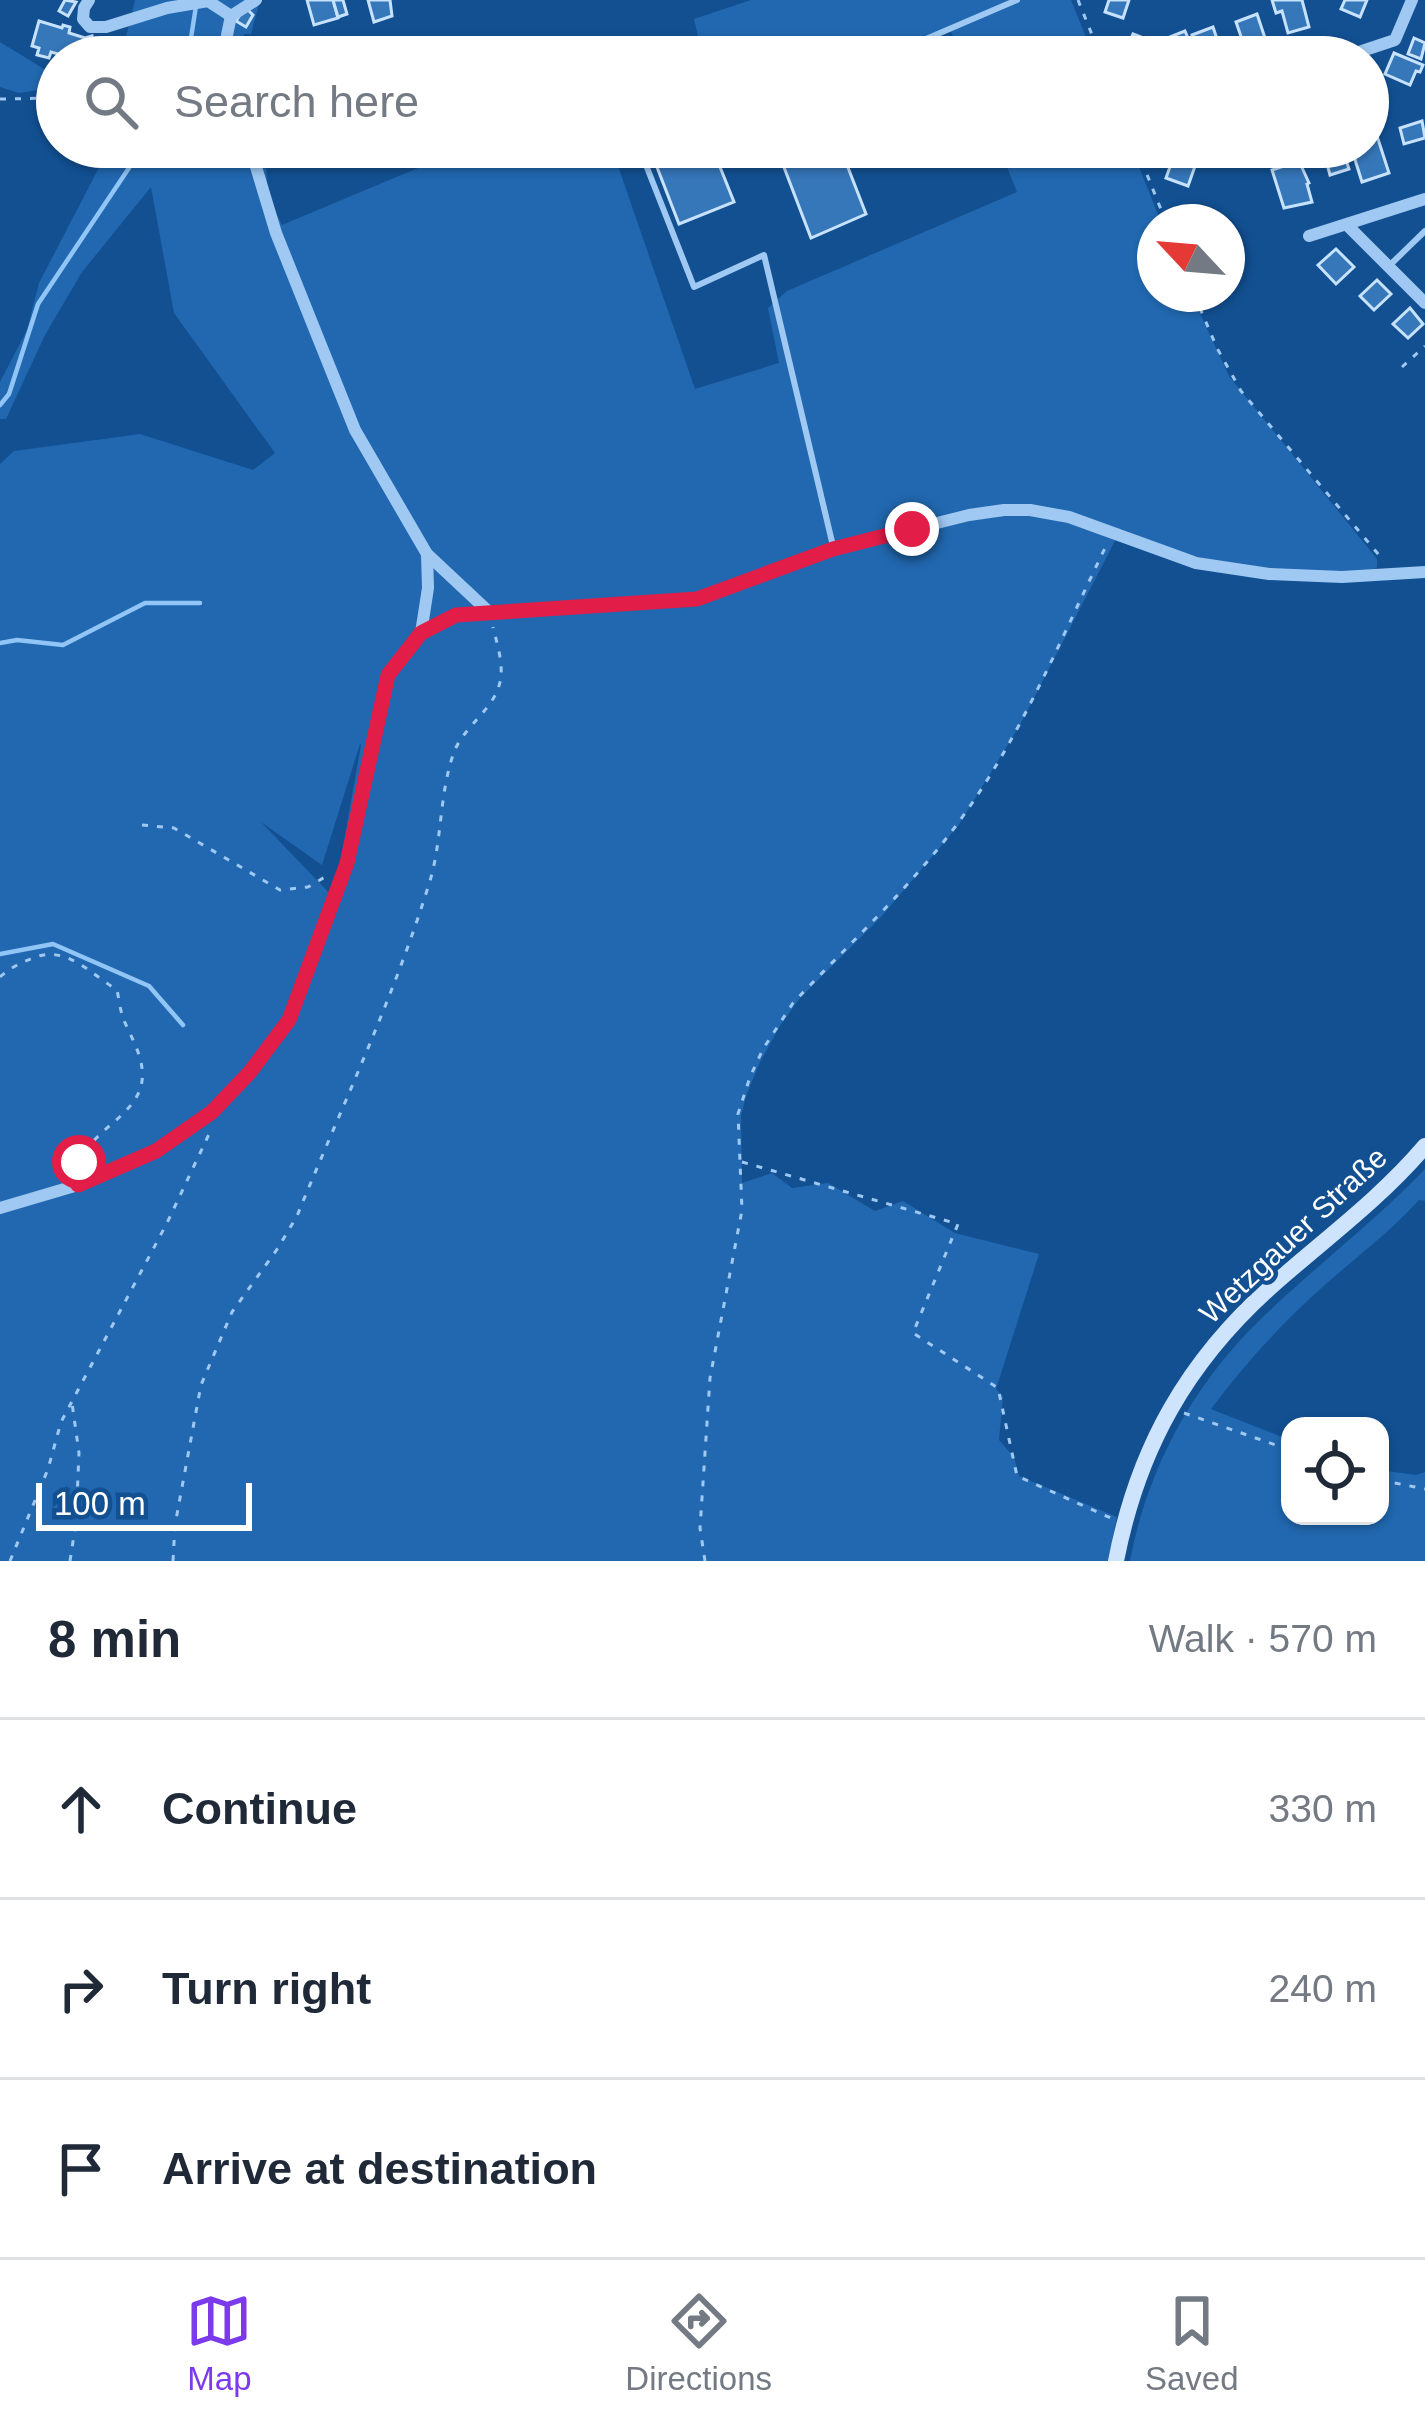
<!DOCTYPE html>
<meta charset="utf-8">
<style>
body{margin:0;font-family:Helvetica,sans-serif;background:#f2f2f3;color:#1f2937}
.controls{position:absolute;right:36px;bottom:36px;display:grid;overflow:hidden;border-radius:24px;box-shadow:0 3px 9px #0004}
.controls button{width:108px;height:108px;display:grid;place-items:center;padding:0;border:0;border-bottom:3px solid #e0e1e3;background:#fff;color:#1f2937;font:60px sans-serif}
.compass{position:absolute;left:1137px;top:204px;width:108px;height:108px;border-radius:50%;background:#fff;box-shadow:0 3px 9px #0004;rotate:296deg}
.scale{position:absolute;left:36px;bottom:30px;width:216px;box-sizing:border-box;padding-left:12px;border:6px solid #fff;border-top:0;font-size:33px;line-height:42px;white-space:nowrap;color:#fff;-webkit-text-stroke:9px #125092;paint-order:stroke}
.stop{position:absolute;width:36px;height:36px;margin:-27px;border:9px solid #e11d48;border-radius:50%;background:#fff}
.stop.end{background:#e11d48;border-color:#fff;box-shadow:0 3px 12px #0008}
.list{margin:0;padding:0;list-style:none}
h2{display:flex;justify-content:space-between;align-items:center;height:156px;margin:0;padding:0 48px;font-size:51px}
h2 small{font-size:39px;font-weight:400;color:#747a83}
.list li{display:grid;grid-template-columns:78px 1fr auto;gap:36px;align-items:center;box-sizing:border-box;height:180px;padding:0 48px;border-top:3px solid #e0e1e3}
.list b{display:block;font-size:45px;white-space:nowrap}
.list em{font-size:39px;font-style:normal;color:#747a83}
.icon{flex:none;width:66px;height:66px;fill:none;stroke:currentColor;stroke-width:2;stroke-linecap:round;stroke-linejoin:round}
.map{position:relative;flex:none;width:1425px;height:1561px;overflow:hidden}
.search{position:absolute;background:#fff;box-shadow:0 3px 9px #0004;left:36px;right:36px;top:36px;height:132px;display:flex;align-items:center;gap:30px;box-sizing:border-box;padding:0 42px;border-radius:66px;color:#747a83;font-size:45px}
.sheet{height:696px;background:#fff}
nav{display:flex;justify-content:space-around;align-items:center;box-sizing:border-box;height:168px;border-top:3px solid #e0e1e3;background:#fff;font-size:33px;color:#747a83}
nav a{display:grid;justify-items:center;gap:6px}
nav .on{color:#7c3aed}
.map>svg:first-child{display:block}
.green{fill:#2168b0;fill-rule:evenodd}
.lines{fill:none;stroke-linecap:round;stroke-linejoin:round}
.stream{stroke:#91c5f6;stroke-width:4.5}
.building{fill:#3677ba;stroke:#c7e2fd;stroke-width:3}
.path{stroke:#9fc9f2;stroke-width:3;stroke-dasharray:6 9;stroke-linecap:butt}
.lane{stroke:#9fc9f2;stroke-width:6}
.street{stroke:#9fc9f2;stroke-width:12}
.secondary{stroke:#cee4fc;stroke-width:16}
.route{stroke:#e11d48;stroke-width:15}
.labels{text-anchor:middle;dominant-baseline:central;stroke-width:9;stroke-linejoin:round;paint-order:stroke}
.street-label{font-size:30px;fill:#fff;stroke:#125092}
</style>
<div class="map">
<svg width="1425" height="1561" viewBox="0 0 1425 1561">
<rect width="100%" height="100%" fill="#125092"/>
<!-- green -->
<g class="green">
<polygon points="135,0 260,0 251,34 244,34 240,57 121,57"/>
<polygon points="751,0 1071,0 1094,57 962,57 949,27 877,57 684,57 701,49 694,19"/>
<polygon points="0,42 57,77 57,87 19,93 0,87"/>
<path d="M104 147H265L268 197 282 225 468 147H661L618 166 695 389 779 363 768 308 787 291 1017 192 999 147H1131L1161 222H1155V294H1191L1229 376 1377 559V567L1373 571C1329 572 1284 573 1239 566 1198 560 1159 544 1121 529L1020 725 958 826 881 917 800 998 780 1026 760 1062 746 1096 741 1116 742 1183 772 1173 792 1188 828 1183 875 1211 903 1201 955 1233 1039 1254 996 1389 1003 1396 999 1440 1014 1457 1019 1476 1117 1517 1108 1561H0V464L14 451 140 434 253 470 275 453 174 313 151 187 82 272 45 335 6 419H0V382L27 330 39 283 105 156ZM360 744 361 745 334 898 261 822 322 865Z"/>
<path d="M1425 1169V1201L1419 1200C1391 1231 1359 1255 1327 1283 1284 1321 1245 1363 1211 1409L1290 1440V1516H1380V1470L1416 1475 1425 1472V1561H1130C1146 1475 1187 1396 1247 1333 1303 1275 1370 1227 1425 1169Z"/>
</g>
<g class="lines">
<!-- stream -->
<g class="stream">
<polyline points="188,57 196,6"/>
<polyline points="0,405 9,394 38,304 143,147"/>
<polyline points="0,643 17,640 63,645 145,603 200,603"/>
<polyline points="0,954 53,944 149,986 183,1025"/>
</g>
</g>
<!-- building -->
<g class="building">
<polygon points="65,0 76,2 68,16 59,11"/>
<polygon points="307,0 333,0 338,18 314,25"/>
<polygon points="333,0 343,0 347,14 338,17"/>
<polygon points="368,0 390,0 392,16 374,22"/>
<polygon points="1109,0 1129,0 1123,18 1105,12"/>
<polygon points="1272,0 1302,0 1309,27 1288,33 1282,11 1276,13"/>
<polygon points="1345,0 1367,0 1360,17 1341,9"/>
<polygon points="248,10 253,15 246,27 236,21 242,12"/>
<polygon points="1257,14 1266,41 1245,48 1236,22"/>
<polygon points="39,21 62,28 63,25 70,27 69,33 85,38 92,36 93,41 88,45 93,46 101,46 103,39 119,43 117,51 105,57 70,57 51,52 49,58 37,55 39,48 32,46"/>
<polygon points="1213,27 1222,54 1200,57 1192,35"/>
<polygon points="1185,31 1191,45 1179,49 1181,53 1163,57 1157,42"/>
<polygon points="1133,34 1149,40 1142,57 1123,57"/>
<polygon points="1414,38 1425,43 1421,59 1408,54"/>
<polygon points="1394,53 1423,65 1420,72 1416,71 1410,85 1385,74"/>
<polygon points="1422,121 1425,138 1404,144 1400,128"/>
<polygon points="1377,136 1389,173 1362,182 1351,147 1368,147 1368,139"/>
<polygon points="690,147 712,147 734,202 679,224 655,162"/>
<polygon points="816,147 840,147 866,214 811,238 782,162"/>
<polygon points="1177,147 1199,155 1188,186 1166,178"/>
<polygon points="1342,148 1349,169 1330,175 1324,153"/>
<polygon points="1299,161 1309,183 1307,184 1312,202 1284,208 1272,170"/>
<polygon points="1336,249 1354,267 1336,284 1318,265"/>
<polygon points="1377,280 1391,294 1374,310 1360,296"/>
<polygon points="1410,308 1423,324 1408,338 1393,324"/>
</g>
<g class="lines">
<!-- path -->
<g class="path">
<polyline points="1078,0 1101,57"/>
<polyline points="135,57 145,41 145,32"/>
<polyline points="0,99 57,98"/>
<polyline points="1136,147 1166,222"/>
<polyline points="1194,294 1217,348 1241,391 1384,561"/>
<polyline points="1402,367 1425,346"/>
<polyline points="142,825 174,828 280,890 308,887 330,874"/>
<path d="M0 977C10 968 20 963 33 958 65 944 91 974 117 990 119 999 120 1009 123 1018 131 1038 145 1058 142 1081 137 1119 81 1133 79 1171"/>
<polyline points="742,1162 958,1224 913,1333 998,1388 1017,1476 1113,1519"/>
<polyline points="1184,1413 1290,1450"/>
<polyline points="1380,1480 1425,1489"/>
<polyline points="10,1561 48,1469 61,1422 167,1223 210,1132"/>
<polyline points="70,1561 76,1522 79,1453 72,1403"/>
<path d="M173 1561 175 1525 201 1385 232 1312 278 1248 297 1216C342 1106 394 997 429 884 442 843 439 799 452 758 460 728 494 711 500 682 504 664 497 644 493 627"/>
<path d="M705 1561 700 1528 710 1378 742 1210 738 1114 750 1077 763 1049 793 1003C847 946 907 891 955 827 1019 742 1060 640 1107 544"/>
</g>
<!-- lane -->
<g class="lane">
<polyline points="884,57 1017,0"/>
<polyline points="673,147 644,160 694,287 764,255 833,546"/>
<polyline points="1391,264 1425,231"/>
</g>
<!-- street -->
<g class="street">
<polyline points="89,0 84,8 83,19 90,27 106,27 167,8 208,1 231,16"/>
<polyline points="231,57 227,35 231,16 256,0"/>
<polyline points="1344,57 1395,40 1412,0"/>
<polyline points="250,147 276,233 355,430 427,554 490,613"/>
<polyline points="1347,225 1425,303"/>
<polyline points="1309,236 1425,199"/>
<polyline points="421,633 428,588 427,554"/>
<polyline points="0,1208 78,1185 156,1151 212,1112 250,1073 289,1020 347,863 389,675 421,633 456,615 697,599 833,549 969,515 1004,510 1030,510 1069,517 1196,563 1269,574 1342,577 1425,572"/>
</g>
<!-- secondary -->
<path class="secondary" d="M1116 1561C1138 1448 1187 1361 1274 1284 1325 1239 1381 1198 1425 1146"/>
</g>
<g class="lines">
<!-- route -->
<polyline class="route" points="79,1162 78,1185 156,1151 212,1112 250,1072 289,1020 347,863 388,675 421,633 456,615 697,599 833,549 912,529"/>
</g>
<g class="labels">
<!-- street labels -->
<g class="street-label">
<text transform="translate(1293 1235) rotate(-43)">Wetzgauer Straße</text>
</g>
</g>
</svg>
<div class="controls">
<button><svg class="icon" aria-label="locate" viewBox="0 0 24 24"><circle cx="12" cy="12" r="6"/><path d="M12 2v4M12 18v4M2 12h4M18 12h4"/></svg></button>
</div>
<svg class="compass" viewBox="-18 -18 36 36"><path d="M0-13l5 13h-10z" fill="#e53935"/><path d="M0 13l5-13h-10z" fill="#747a83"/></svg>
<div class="scale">100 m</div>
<div class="stop" style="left:79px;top:1162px"></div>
<div class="stop end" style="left:912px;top:529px"></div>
<div class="search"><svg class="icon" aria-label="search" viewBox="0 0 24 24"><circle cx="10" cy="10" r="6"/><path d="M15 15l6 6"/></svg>Search here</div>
</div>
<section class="sheet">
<h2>8 min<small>Walk · 570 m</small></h2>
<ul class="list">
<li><svg class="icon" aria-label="ahead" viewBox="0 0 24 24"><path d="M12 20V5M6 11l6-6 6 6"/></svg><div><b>Continue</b></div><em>330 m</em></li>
<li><svg class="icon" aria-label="right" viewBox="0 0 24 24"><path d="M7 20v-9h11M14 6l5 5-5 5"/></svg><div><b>Turn right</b></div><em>240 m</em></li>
<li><svg class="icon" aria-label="arrive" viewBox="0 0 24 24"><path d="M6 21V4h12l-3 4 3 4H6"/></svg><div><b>Arrive at destination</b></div></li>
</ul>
</section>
<nav>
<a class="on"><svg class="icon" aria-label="map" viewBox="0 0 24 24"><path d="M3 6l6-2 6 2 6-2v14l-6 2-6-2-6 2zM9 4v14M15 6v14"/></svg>Map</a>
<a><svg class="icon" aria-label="directions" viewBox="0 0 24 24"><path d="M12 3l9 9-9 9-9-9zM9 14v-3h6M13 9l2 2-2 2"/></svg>Directions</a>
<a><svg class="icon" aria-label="saved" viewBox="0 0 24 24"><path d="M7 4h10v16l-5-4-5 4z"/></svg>Saved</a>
</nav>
